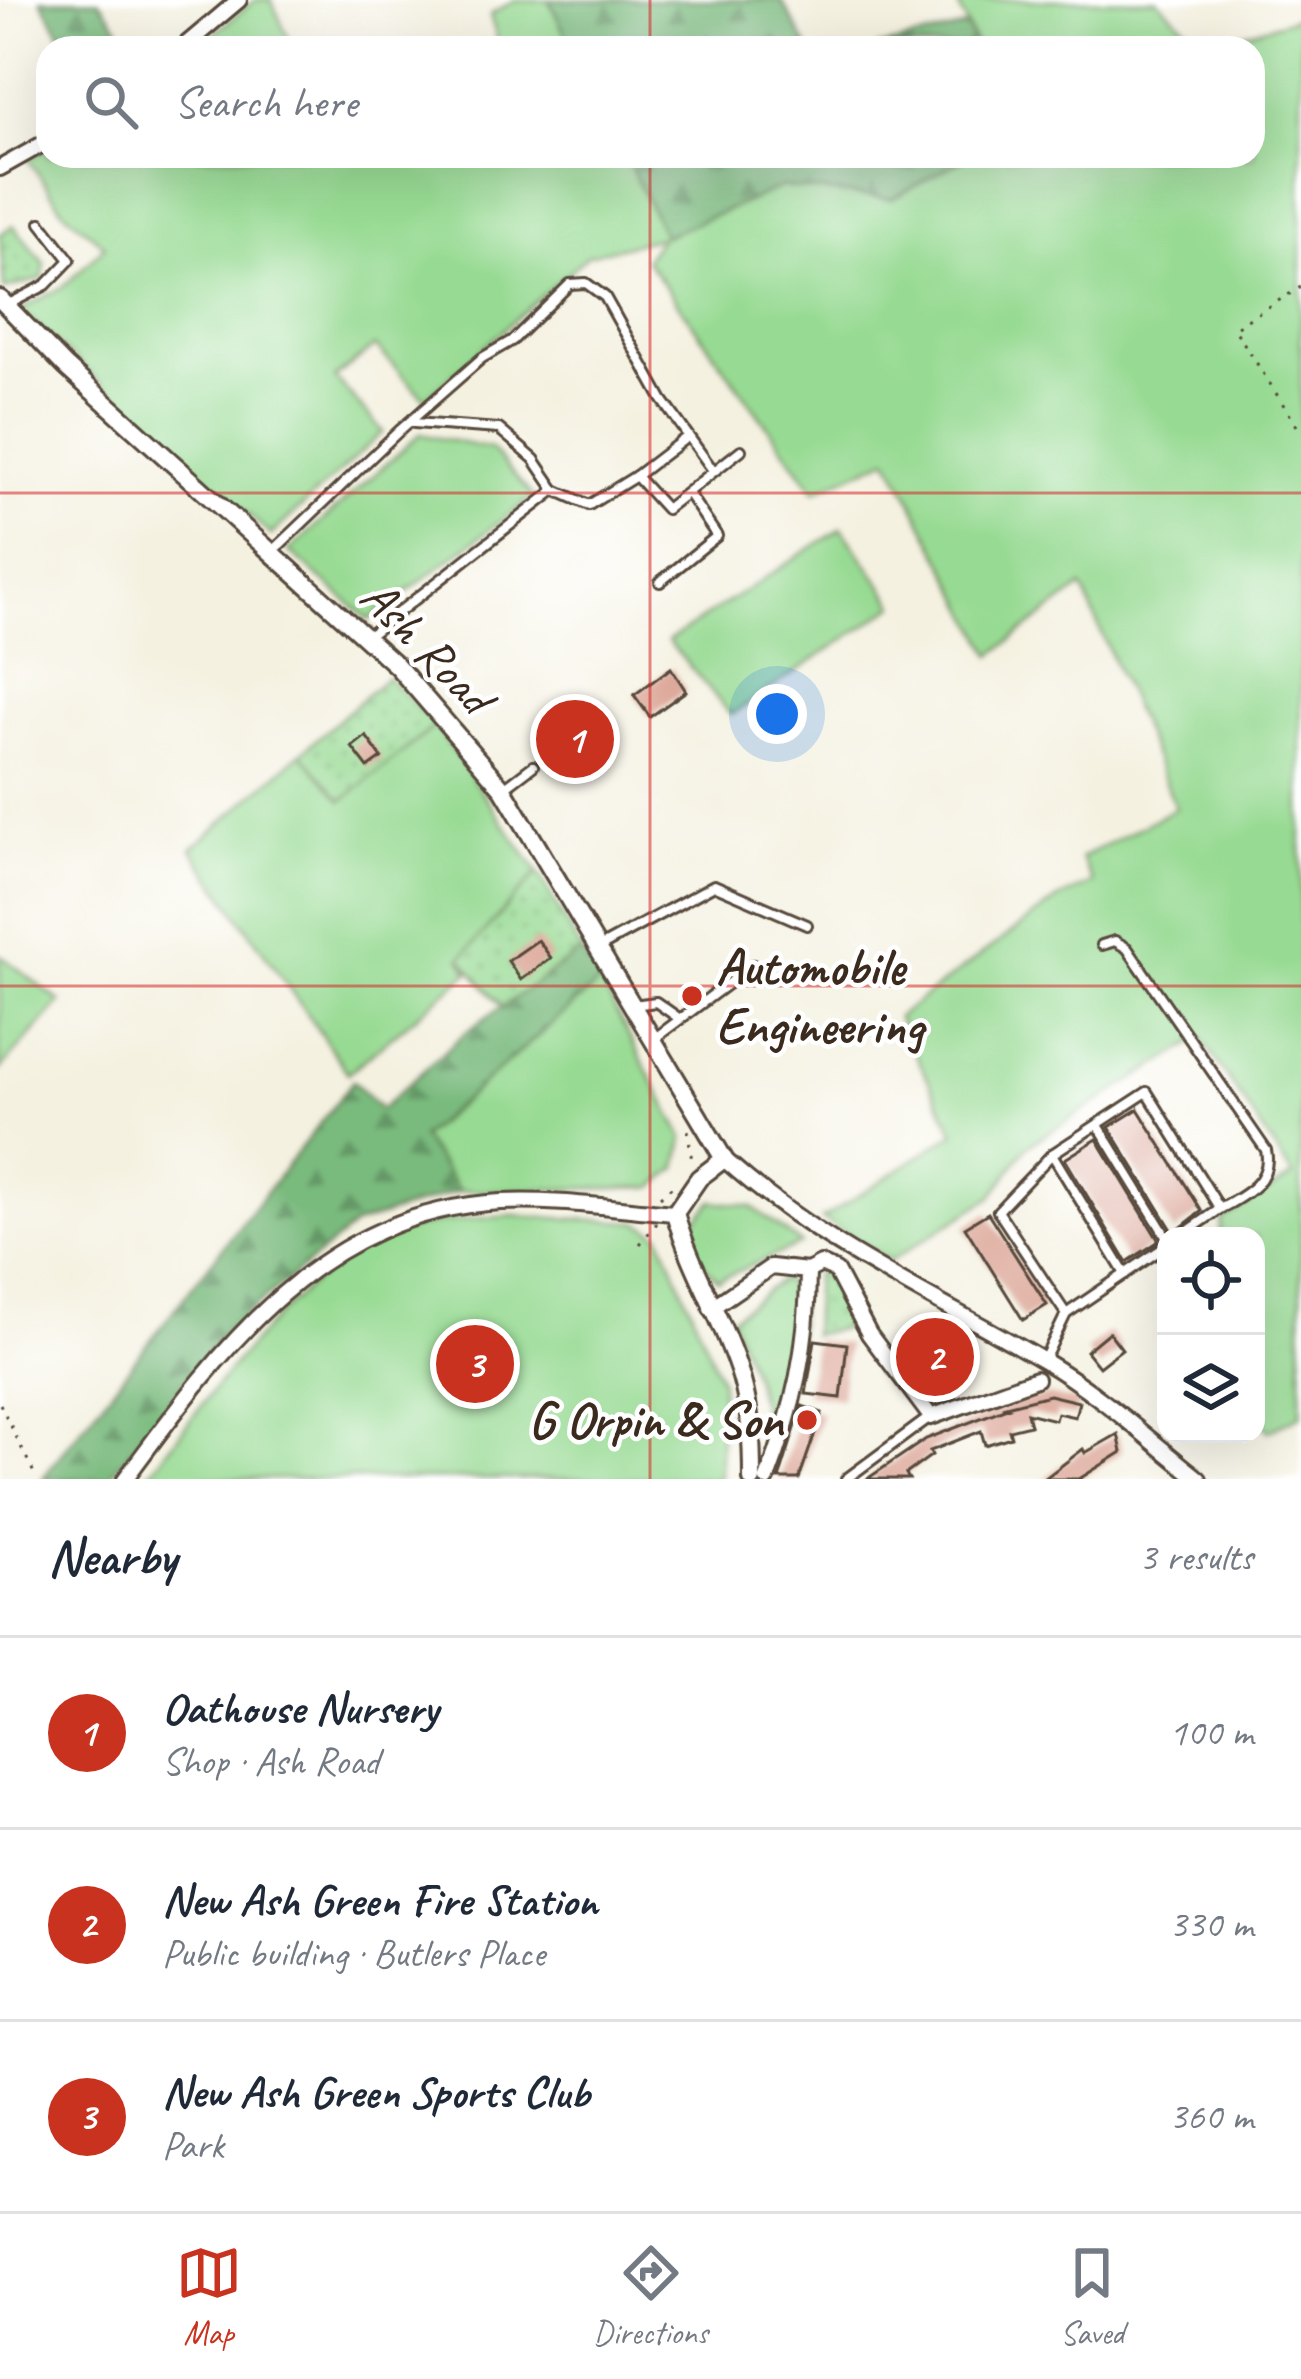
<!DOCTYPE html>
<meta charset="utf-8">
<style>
body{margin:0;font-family:Caveat,sans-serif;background:#f2f2f3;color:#1f2937}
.controls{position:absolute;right:36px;bottom:36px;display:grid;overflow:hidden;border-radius:24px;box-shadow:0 12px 48px #0002}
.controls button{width:108px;height:108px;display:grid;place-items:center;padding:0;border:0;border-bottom:3px solid #e0e1e3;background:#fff;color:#1f2937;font:60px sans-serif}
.you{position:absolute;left:777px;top:714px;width:42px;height:42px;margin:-30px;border:9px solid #fff;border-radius:50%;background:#1a73e8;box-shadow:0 0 0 18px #1a73e833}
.badge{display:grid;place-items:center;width:78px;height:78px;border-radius:50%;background:#c8321e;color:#fff;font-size:39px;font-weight:700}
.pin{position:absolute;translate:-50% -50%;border:6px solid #fff;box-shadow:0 3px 12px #0006}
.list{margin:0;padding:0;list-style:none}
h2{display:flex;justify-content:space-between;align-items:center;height:156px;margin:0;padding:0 48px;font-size:51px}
h2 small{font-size:39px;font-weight:400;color:#747a83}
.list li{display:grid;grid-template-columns:78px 1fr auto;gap:36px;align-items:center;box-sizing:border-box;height:192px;padding:0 48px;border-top:3px solid #e0e1e3}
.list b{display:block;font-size:45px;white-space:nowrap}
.list p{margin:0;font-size:39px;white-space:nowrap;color:#747a83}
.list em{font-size:39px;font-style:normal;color:#747a83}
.icon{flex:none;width:66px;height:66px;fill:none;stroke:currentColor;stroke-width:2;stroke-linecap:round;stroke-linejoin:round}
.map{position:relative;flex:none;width:1301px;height:1479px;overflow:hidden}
.search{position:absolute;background:#fff;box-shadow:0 12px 48px #0002;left:36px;right:36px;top:36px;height:132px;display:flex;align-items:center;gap:30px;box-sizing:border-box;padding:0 42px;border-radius:36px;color:#747a83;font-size:45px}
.sheet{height:732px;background:#fff}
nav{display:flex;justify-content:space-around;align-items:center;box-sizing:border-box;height:168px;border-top:3px solid #e0e1e3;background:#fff;font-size:33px;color:#747a83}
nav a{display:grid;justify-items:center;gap:6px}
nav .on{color:#c8321e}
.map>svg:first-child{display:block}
.green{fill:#97da93;stroke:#698258;stroke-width:3}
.forest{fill:url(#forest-firs);stroke:#5a724e;stroke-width:3}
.garden{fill:url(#garden-dots);stroke:#698258;stroke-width:3}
.building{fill:#d99e8e}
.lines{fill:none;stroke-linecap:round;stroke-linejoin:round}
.service-casing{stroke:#57483b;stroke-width:14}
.minor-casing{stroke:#57483b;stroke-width:20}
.tertiary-casing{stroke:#57483b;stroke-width:22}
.path{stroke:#57483b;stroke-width:3;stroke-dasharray:3 9;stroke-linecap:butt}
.service{stroke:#fff;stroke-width:8}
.minor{stroke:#fff;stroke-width:14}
.tertiary{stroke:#fff;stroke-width:16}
.grid{fill:none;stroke:#d62828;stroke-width:3;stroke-opacity:0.55}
.poi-dot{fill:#c8321e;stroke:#fff;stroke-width:4.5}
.labels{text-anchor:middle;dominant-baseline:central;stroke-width:9;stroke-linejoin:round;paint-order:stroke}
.street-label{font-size:51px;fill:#3b2a1e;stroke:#fff}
.poi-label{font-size:51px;font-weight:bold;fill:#3b2a1e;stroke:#fff;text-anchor:start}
</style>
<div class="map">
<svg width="1301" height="1479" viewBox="0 0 1301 1479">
<defs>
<pattern id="forest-firs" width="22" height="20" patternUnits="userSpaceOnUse" patternTransform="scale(3)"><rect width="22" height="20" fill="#79ba7d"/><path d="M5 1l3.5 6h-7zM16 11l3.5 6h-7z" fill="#649766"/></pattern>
<pattern id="garden-dots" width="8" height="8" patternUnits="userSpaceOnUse" patternTransform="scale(3)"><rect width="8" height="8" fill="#97da93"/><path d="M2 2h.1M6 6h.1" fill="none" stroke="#83bb7e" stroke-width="1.8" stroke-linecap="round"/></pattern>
</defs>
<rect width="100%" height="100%" fill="#fff"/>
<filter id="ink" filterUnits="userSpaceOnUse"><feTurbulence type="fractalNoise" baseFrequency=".00833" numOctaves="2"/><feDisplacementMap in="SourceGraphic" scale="24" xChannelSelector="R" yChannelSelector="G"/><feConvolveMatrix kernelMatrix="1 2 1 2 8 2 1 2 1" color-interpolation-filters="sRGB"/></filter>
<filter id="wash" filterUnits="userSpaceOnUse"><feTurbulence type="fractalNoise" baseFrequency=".004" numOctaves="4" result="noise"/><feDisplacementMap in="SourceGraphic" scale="48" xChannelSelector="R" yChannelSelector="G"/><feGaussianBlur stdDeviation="2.7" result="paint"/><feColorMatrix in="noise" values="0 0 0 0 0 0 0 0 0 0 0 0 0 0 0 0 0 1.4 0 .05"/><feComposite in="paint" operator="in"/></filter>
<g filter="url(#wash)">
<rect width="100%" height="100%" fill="#f4f1e0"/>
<!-- green -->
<g class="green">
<polygon points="255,0 271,0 293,48 197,48"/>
<polygon points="515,0 549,0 572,48 500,48 490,15"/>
<polygon points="956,0 1157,0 1188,29 1182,39 1161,48 977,48"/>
<polygon points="1301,16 1301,1415 1268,1431 1256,1410 1256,1236 1220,1236 1222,1220 1293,1176 1201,1038 1027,1146 992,1197 890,1261 822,1219 955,1133 897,1017 1058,899 1093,883 1081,858 1176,808 1082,587 992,655 889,458 815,491 645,259 661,237 588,255 425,399 375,346 335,378 383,432 271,535 20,310 64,286 105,246 63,210 28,159 48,149 48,156 625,156 664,236 782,187 892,199 968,156 1253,156 1253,48 1198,48"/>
<polygon points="420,434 491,449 533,497 369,620 289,551"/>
<polygon points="842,528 896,605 731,715 668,641"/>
<polygon points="435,726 538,872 462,958 469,972 348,1073 192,849 301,753 342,800"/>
<polygon points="0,955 61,1002 0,1070"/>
<polygon points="600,982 684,1138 678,1168 654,1187 459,1191 420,1138"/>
<polygon points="713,1201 751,1206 801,1244 718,1280 695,1255 694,1221"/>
<path d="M514 1216 638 1222 660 1234 721 1381 720 1479H145C211 1396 273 1297 369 1245 412 1221 465 1219 514 1216Z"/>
<polygon points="782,1279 799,1298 797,1348 770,1454 755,1380 731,1318"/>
</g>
<!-- forest -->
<g class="forest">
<polygon points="41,0 99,0 134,48 69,48"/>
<polygon points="549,0 781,0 808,48 572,48"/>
<polygon points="967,27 977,48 875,48"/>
<polygon points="625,156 968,156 892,199 782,187 664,236"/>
<polygon points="581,951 600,982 421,1137 459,1191 355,1225 226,1330 108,1479 42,1479 353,1081 381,1109 466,1032"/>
</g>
<!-- garden -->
<g class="garden">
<polygon points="13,225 45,264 42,279 4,289 0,235"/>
<polygon points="387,677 435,726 342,801 301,753"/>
<polygon points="538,872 581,951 502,1007 461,958"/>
<polygon points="824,1271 833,1274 856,1325 812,1335 815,1274"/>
</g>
<g id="blocks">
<!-- building -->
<g class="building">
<polygon points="671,668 686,691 650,717 634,695"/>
<polygon points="579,730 593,755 569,770 554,745"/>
<polygon points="366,736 382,758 368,768 352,747"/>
<polygon points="538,940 551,958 521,980 508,961"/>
<polygon points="1138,1109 1202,1211 1174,1233 1109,1127"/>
<polygon points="1097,1139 1159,1241 1127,1262 1065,1159"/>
<polygon points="988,1213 1047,1305 1023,1320 965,1227"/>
<polygon points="1109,1332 1122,1349 1099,1367 1086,1351"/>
<polygon points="924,1334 960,1354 945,1380 910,1360"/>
<polygon points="815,1340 847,1344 841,1398 806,1394"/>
<polygon points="1049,1395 1079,1402 1075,1417 1057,1413 1055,1420 1027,1413 1030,1425 1009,1430 1011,1437 985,1445 981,1431 930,1451 932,1455 906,1474 909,1479 867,1479 926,1439 1007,1408 1002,1407"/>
<polygon points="802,1406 822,1413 799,1479 779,1479"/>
<polygon points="1118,1434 1122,1452 1079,1479 1044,1479 1083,1449 1085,1453"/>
</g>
</g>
</g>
<g filter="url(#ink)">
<use href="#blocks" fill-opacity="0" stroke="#57483b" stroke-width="3"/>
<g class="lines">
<defs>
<g id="service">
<polyline points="7,305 46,285 70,260 41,223"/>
<polyline points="414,423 499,429 534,459 555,490 589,505 636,476 666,509 741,450"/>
<polyline points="636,476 687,437"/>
<polyline points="273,551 399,431 482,358 513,340 570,284 586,283 605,297 662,399 712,469"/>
<polyline points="660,582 717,536 688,493"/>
<polyline points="367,637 555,490"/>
<polyline points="504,788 533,766"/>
<path d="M1102 945 1115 941 1127 948 1266 1150C1273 1182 1243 1196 1220 1209"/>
<polyline points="598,948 714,885 807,925"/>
<polyline points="633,1005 656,1002 680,1019"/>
<polyline points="651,1041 753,965"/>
<polyline points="1098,1125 1166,1236"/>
<polyline points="1052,1154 1125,1274"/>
<polyline points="1066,1314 998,1211 1052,1154 1147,1092 1220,1209 1181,1236"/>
<polyline points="1044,1360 1066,1314 1166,1246"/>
<polyline points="846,1479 930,1417"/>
</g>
<g id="minor">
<polyline points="182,48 239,0"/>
<polyline points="0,168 48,141"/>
<path d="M724 1159C821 1246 933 1296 1044 1361 1100 1394 1148 1439 1199 1479"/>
<polyline points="808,1271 821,1264 836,1271 869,1334 931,1417 1036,1379"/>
<path d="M711 1308 771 1267 808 1271C808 1346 794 1409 767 1479"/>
<path d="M125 1479C223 1346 321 1212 501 1202 558 1199 619 1209 675 1213"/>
</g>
<path id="tertiary" d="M0 299 66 367 397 666 503 789 724 1159 699 1178 675 1213C691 1270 724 1320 741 1377 751 1411 752 1445 752 1479"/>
</defs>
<!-- service casing -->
<use href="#service" class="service-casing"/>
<!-- minor casing -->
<use href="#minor" class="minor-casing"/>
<!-- tertiary casing -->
<use href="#tertiary" class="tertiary-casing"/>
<!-- path -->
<g class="path">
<polyline points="1301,287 1234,328 1301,432"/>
<polyline points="688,1130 692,1162"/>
<polyline points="660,1197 676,1183"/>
<polyline points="640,1244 657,1223"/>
<polyline points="0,1404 37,1479"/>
</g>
<!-- service -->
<use href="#service" class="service"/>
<!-- minor -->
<use href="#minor" class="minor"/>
<!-- tertiary -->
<use href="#tertiary" class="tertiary"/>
</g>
</g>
<!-- grid -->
<path class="grid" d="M650 0V48M650 156V1479M0 493H1301M0 986H1301"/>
<!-- markers -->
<g class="poi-dot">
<circle cx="692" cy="996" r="12"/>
<circle cx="807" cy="1420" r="12"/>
</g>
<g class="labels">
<!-- street labels -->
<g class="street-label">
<text transform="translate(427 646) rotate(46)">Ash Road</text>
</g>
<!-- poi labels -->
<g class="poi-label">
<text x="716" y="967">Automobile<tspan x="716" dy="59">Engineering</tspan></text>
<text x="783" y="1420" text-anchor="end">G Orpin &amp; Son</text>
</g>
</g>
</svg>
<div class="controls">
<button><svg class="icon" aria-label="locate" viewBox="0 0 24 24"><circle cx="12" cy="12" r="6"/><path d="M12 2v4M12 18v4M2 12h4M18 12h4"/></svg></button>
<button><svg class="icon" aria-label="layers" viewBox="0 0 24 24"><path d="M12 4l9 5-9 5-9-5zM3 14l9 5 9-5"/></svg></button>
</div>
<div class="you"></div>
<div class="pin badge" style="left:575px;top:739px">1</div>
<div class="pin badge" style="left:935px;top:1357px">2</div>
<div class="pin badge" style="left:475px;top:1364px">3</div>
<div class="search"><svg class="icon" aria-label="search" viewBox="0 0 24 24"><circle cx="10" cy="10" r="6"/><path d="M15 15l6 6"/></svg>Search here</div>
</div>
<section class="sheet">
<h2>Nearby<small>3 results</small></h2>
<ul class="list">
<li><span class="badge">1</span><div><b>Oathouse Nursery</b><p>Shop · Ash Road</p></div><em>100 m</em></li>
<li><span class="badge">2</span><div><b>New Ash Green Fire Station</b><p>Public building · Butlers Place</p></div><em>330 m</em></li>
<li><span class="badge">3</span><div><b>New Ash Green Sports Club</b><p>Park</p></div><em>360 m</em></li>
</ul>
</section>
<nav>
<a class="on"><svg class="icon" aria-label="map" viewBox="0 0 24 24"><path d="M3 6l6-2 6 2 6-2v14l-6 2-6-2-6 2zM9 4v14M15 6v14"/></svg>Map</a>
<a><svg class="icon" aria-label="directions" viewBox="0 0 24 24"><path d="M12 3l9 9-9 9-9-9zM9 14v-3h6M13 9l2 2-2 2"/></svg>Directions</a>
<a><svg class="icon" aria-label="saved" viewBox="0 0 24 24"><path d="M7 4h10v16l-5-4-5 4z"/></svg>Saved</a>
</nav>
